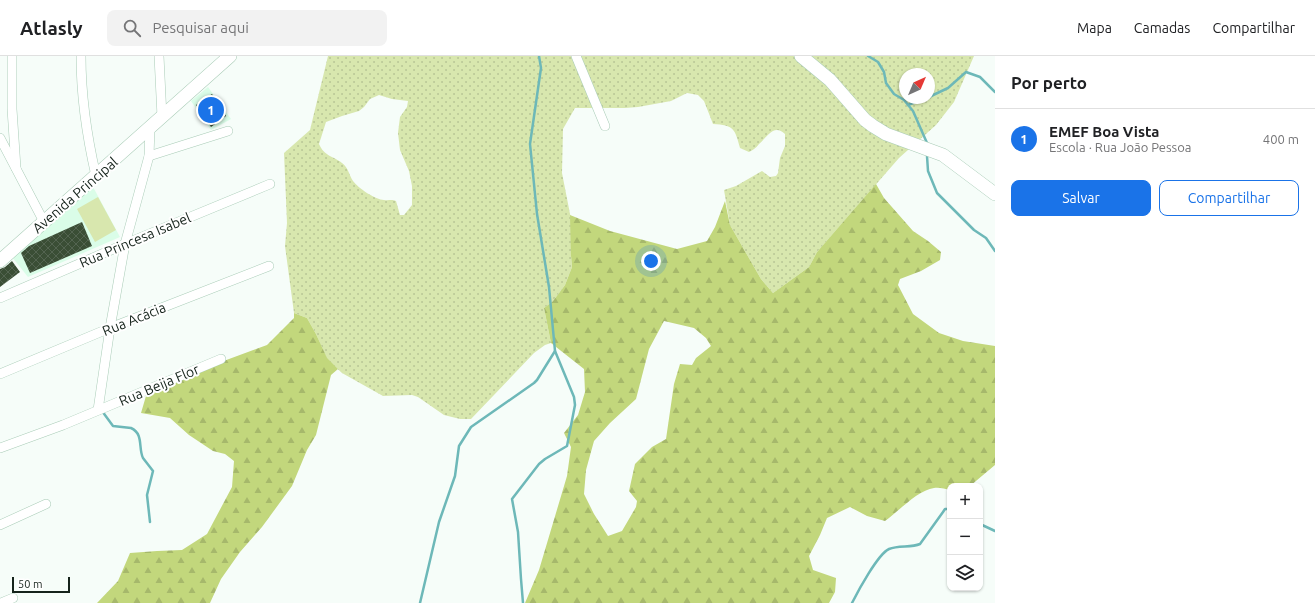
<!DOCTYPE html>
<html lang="pt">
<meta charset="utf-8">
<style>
body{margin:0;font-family:Ubuntu,sans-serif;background:#f2f2f2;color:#202124}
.controls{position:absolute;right:12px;bottom:12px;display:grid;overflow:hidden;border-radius:8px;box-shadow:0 1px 3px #0004}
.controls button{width:36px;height:36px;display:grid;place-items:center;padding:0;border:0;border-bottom:1px solid #e0e0e0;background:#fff;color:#202124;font:20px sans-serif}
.compass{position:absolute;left:899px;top:12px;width:36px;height:36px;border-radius:50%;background:#fff;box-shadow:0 1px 3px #0004;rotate:44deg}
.scale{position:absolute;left:12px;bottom:10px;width:58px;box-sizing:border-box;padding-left:4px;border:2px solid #15231b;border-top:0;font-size:11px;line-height:14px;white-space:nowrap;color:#15231b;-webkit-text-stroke:3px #fff;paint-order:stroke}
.you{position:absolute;left:651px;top:205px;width:14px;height:14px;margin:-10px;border:3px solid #fff;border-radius:50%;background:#1a73e8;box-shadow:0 0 0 6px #1a73e833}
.badge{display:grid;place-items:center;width:26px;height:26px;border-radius:50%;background:#1a73e8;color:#fff;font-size:13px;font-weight:700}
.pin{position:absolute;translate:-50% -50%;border:2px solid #fff;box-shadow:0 1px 4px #0006}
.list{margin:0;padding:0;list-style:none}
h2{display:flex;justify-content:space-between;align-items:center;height:52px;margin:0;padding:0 16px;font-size:17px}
h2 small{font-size:13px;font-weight:400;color:#757577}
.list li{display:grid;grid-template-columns:26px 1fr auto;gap:12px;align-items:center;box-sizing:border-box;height:60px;padding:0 16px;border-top:1px solid #e0e0e0}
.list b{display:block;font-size:15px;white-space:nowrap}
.list p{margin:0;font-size:13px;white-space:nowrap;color:#757577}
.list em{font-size:13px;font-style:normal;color:#757577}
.actions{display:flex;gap:8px;padding:12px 16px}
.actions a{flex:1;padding:9px 0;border:1px solid #1a73e8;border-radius:8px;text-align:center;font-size:14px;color:#1a73e8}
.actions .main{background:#1a73e8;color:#fff}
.icon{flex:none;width:22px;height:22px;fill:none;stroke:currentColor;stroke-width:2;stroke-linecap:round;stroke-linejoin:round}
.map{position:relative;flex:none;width:995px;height:547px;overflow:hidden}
header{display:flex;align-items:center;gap:24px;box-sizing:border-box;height:56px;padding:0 20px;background:#fff;border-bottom:1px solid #e0e0e0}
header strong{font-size:19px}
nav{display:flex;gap:22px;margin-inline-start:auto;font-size:14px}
.search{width:280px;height:36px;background:#f2f2f2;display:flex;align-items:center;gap:10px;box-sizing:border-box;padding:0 14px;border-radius:8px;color:#757577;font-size:15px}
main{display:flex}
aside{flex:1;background:#fff}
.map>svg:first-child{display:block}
.built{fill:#dafde8}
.green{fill:url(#green-dots);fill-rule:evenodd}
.forest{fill:url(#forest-firs);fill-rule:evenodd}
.pitch{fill:#d8e7ae}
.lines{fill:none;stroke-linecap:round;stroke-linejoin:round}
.stream{stroke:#6db8b8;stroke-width:2.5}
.building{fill:url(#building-cross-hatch)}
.street-casing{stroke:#a9ccb7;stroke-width:10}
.secondary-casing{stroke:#a9ccb7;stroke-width:14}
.street{stroke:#fff;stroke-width:9}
.secondary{stroke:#fff;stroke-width:13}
.labels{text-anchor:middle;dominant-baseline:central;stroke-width:4;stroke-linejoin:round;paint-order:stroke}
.street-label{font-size:14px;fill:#15231b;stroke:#fff}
</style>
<header>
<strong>Atlasly</strong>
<div class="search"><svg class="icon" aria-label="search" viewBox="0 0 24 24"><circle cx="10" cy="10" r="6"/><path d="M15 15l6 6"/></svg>Pesquisar aqui</div>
<nav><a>Mapa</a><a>Camadas</a><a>Compartilhar</a></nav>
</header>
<main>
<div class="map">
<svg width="995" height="547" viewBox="0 0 995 547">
<defs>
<pattern id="green-dots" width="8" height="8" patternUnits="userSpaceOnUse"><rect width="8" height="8" fill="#d8e7ae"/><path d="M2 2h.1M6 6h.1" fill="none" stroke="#b8c695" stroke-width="1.8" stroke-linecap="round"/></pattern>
<pattern id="forest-firs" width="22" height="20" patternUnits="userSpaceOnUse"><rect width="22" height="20" fill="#c2d77c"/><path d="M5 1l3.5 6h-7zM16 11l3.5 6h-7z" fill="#a6b86b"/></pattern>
<pattern id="building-cross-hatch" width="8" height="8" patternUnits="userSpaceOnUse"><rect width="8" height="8" fill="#3a4e35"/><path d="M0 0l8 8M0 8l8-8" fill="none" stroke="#536450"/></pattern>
</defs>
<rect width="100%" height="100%" fill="#f6fdf9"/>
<!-- built -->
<g class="built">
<polygon points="208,31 231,63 211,74 191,45"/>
<polygon points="92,129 120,181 28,221 12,201"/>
</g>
<!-- green -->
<path class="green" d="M328 0H974L954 46 936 69 899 102 817 196 809 211 773 237 761 223 730 169 724 134 736 130 762 115 770 121 776 120 778 117 780 102 785 90V78C774 67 767 81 759 88 756 92 753 94 749 96L740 92C735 73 734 69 713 68L704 45 698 39 687 37 671 45 638 51 625 52H575L563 73 562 117 571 163V200L572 211 565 229 553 245 544 252 551 287 545 289 534 297 471 363H460L444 359 418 341 412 339 383 340 342 317 327 303 316 278 307 262 294 257 285 190 287 167 284 97 310 74ZM905 18H929V42H905ZM379 39 392 43 408 45 407 51 400 61 398 77 400 94 409 115 412 130V149L404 159H400L396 145C391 143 389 145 384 144 376 144 358 132 353 125 349 119 348 111 342 107 332 99 325 101 319 88L326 66 342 60 359 55 364 51 370 43Z"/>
<!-- forest -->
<g class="forest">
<path d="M876 128 884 142 913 175 928 185 941 196 940 204 921 215 900 223 898 229 913 258 939 277 963 285 995 290V409L970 430H950V434C945 433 939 431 934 432 918 434 899 455 885 465L867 460 850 451 827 462 820 479 809 500 813 514 836 522 835 536 829 547H525L539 514 567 420 571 391 564 377 578 359 585 336 584 313 551 287 544 252 553 245 565 229 572 211 571 200 570 159 610 175 677 193 707 185 715 171 725 145 730 169 761 223 773 237 809 211 817 196ZM664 265 694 272 706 282 711 290 696 302 692 309 680 308 674 328 666 383 652 391 635 408 629 435 637 445 636 451 622 475 608 480 594 458 584 438 586 414 594 385 610 367 636 343 649 293Z"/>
<polygon points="294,257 307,262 316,278 327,302 338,313 331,319 316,379 307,394 292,430 262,471 240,496 221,523 210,547 97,547 118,525 130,497 157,495 182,494 207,478 232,431 234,405 225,398 213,395 189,379 170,362 141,357 146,340 169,324 202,313 267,289 294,262"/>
</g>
<!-- pitch -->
<polygon class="pitch" points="98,141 116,174 95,186 77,153"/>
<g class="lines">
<!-- stream -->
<g class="stream">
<polyline points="868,0 878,6 884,16 886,27 894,38 904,44 913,55 927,87"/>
<polyline points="929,41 948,32 966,16 980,21 995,36"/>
<polyline points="908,49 926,42"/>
<polyline points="927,100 928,115 937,137 974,174 986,182 995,195"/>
<path d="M102 355 113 370 131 372C144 378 138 392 143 402 146 406 150 411 153 415L147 439 150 466"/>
<polyline points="980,468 995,475"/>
<polyline points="420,547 439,466 455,420 459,390 471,371 534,327 537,324 555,295"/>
<polyline points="523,547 521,523 518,476 512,443 539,408 545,403 567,390 575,349 574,341 555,295 549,231 537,158 530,88 541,12 539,0"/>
<path d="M852 547C858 535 878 498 889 493 899 489 911 492 920 488L943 456 945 453H950"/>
</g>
</g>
<!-- building -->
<g class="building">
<polygon points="212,38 226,60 211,71 196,49"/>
<polygon points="82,166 92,190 30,217 21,197 29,190"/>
<polygon points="12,205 20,216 0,231 0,213 5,211"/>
</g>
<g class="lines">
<defs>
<g id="street">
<polyline points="12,0 12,53 16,112"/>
<path d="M81 0C81 40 87 81 96 120"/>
<polyline points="159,0 162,61"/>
<polyline points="576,0 605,70"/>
<polyline points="0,82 44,166"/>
<polyline points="149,100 228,75"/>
<polyline points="0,242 125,188 270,128"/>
<polyline points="0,318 110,272 269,210"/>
<polyline points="98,354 110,272 125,188 149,100 150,72"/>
<polyline points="0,392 63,369 221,303"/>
<polyline points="0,469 46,448"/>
<polyline points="1,547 13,542"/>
</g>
<g id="secondary">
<polyline points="801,0 830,24 865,64 873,70 886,78 943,99 995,138"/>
<polyline points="0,205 230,0"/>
</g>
</defs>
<!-- street casing -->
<use href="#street" class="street-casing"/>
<!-- secondary casing -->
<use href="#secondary" class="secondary-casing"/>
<!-- street -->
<use href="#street" class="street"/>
<!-- secondary -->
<use href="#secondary" class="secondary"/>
</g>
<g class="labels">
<!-- street labels -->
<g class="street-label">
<text transform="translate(75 139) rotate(-41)">Avenida Principal</text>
<text transform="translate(135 184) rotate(-23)">Rua Princesa Isabel</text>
<text transform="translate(134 263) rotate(-22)">Rua Acácia</text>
<text transform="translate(159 329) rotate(-23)">Rua Beija Flor</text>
</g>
</g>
</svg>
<div class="controls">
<button>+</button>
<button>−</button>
<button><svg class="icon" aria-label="layers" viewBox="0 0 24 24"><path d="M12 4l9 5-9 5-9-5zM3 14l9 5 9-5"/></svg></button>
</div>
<svg class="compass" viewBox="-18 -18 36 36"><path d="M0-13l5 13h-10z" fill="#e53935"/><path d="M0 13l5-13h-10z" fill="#757577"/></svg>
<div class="scale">50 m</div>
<div class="you"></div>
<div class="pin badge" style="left:211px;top:54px">1</div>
</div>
<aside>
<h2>Por perto<small></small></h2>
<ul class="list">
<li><span class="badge">1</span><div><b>EMEF Boa Vista</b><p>Escola · Rua João Pessoa</p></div><em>400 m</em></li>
</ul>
<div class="actions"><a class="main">Salvar</a><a>Compartilhar</a></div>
</aside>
</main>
